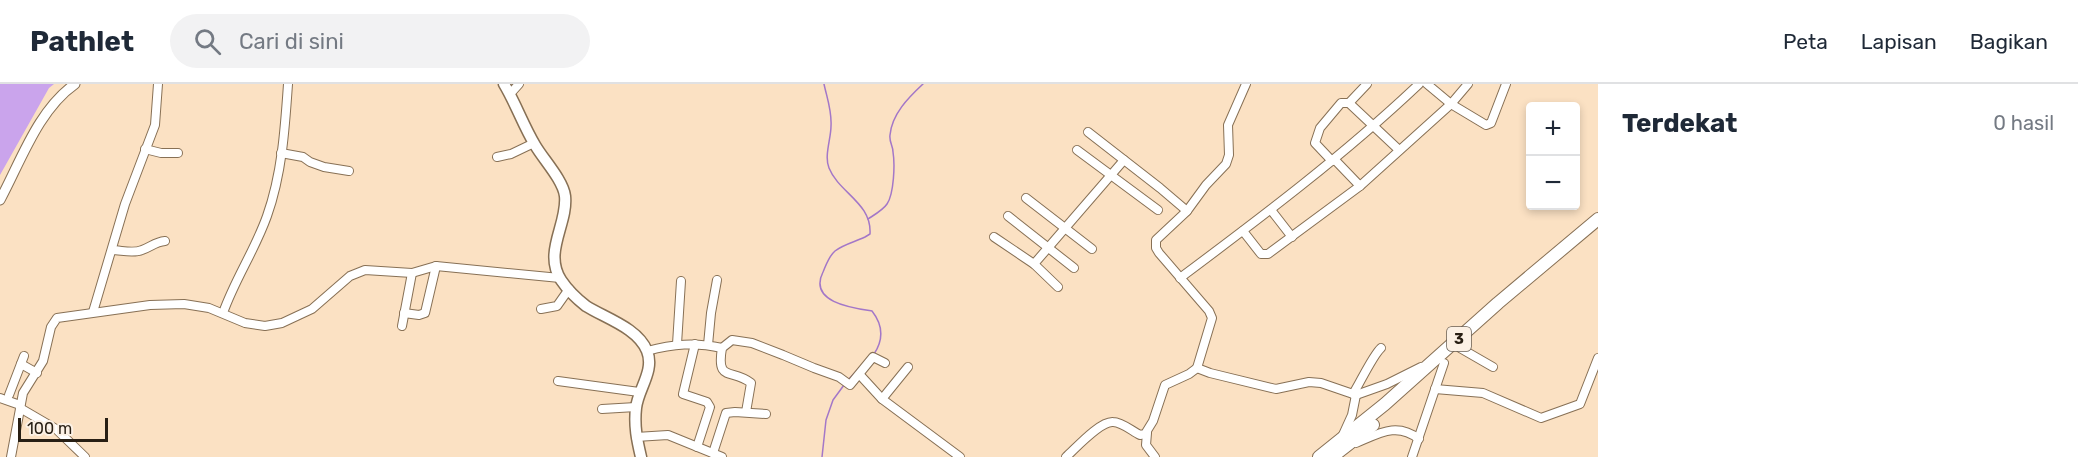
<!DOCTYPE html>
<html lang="id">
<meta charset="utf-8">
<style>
body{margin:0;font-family:Rubik,sans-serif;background:#f2f2f3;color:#1f2937}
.controls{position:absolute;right:18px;top:18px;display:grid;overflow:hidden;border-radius:6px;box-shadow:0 3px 9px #0003}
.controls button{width:54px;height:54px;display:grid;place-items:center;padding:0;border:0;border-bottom:2px solid #e0e1e3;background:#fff;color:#1f2937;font:30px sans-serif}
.scale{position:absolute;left:18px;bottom:15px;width:90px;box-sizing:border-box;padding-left:6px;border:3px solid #281f14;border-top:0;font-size:16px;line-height:21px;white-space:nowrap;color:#281f14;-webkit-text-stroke:4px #fcf1e5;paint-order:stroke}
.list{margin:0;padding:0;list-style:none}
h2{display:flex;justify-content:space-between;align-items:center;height:78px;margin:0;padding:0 24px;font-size:26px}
h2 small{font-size:20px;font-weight:400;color:#747a83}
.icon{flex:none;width:33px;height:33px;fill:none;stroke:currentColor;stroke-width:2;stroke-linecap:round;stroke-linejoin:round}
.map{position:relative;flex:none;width:1598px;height:373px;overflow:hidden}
header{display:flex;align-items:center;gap:36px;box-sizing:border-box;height:84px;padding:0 30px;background:#fff;border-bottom:2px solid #e0e1e3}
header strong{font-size:28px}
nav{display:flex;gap:33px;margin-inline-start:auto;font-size:21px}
.search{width:420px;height:54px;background:#f2f2f3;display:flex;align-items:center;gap:15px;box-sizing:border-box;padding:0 21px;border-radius:33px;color:#747a83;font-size:22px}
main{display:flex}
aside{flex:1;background:#fff}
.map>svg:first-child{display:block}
.green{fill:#caa4ec}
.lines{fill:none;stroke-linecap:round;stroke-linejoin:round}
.stream{stroke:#a377c8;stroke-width:1.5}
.minor-casing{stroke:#877055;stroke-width:10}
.tertiary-casing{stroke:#877055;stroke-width:11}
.secondary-casing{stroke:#877055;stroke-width:13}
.primary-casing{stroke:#877055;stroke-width:14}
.minor{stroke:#fff;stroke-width:8}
.tertiary{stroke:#fff;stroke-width:9}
.secondary{stroke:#fff;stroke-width:10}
.primary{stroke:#fff;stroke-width:12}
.labels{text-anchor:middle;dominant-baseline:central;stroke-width:6;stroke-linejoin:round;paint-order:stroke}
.shield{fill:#fcf1e5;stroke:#685e53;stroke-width:1.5}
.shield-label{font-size:15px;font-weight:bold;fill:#281f14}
</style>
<header>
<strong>Pathlet</strong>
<div class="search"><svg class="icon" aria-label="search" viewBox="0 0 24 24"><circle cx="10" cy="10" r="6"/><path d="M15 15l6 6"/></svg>Cari di sini</div>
<nav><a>Peta</a><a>Lapisan</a><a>Bagikan</a></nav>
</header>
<main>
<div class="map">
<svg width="1598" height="373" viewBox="0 0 1598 373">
<rect width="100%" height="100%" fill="#fbe1c3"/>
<!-- green -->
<polygon class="green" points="0,0 54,0 49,4 0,91"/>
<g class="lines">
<!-- stream -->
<g class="stream">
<path d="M824 0C827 14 832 27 831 42 831 55 824 72 829 84 839 109 872 119 870 150L865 153C855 158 844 160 835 167 829 172 826 181 823 188 808 218 852 224 872 227 883 241 884 255 874 270"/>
<path d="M868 135C874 131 883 126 887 120 894 110 895 80 893 68 893 62 889 58 890 51 892 30 908 14 923 0"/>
<polyline points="849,295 862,281"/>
<polyline points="822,373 826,336 833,316 844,301"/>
</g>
<defs>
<g id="minor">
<polyline points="1246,0 1228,41 1229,71 1226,80 1206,101 1187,127 1156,156 1156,164 1159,169 1209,227 1212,234 1197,284 1210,289 1276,305 1309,298 1321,299 1356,311"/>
<polyline points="1427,0 1451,20 1486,41 1491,39 1506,0"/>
<polyline points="510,10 519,0"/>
<polyline points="1349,19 1399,66"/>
<polyline points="1088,48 1160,104 1187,127"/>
<polyline points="145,65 161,69 178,69"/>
<polyline points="1077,66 1158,126"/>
<polyline points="281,69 303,73 310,78 324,83 349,87"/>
<polyline points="497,73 511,70 534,59"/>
<polyline points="1335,76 1360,102"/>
<polyline points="1332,77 1315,59 1320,44 1341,19 1349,19 1367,0"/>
<polyline points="1026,114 1092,165"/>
<polyline points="1271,126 1292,153"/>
<polyline points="1008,132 1074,184"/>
<polyline points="1243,147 1261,170 1268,170 1360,102 1451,20 1468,0"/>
<polyline points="994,153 1034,180 1124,76"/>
<path d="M112 166C121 166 133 170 142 166 151 163 155 158 165 157"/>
<polyline points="1034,180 1058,203"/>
<path d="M1180 194C1263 132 1344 71 1419 0"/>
<polyline points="541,225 557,222 569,205"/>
<polyline points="93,228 125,120 155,41 158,0"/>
<path d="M223 229C235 195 255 166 267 132 282 90 285 44 288 0"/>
<polyline points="404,229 419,231 425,229 436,182"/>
<polyline points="402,242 412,189"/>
<polyline points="677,260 681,197"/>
<polyline points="695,260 683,310 707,318 710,323 697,363"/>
<polyline points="708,261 711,229 717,196"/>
<polyline points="1460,264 1493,283"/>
<path d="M647 267C673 260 695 258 722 264"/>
<polyline points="21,280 37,289"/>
<polyline points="860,291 882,315 960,373"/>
<polyline points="558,297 639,308"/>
<polyline points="1435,305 1483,309 1541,334 1580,320 1598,274"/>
<path d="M1353 310C1360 299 1373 271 1381 264"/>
<polyline points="9,311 24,272"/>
<polyline points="1356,311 1387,300 1421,283"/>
<polyline points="0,314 20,321"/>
<polyline points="882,315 908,283"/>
<polyline points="20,324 56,345 85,373"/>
<polyline points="602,325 636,323"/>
<path d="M746 328 751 299C732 284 716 299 722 264L732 256 752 259 783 271 814 284 839 293 850 301 873 273 885 279"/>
<polyline points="1147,349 1146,361 1155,373"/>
<polyline points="636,353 668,351 722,373"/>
<polyline points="1342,353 1352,331 1356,311"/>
<path d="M1356 359C1380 349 1397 338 1419 355"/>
<polyline points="713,369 726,329 735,328 766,330"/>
<polyline points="11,373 23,309 43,277 51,243 57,234 150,221 184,220 209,224 245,239 265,242 282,239 312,225 350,192 365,186 412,189 436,182 560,194"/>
<path d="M1066 373C1076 364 1100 337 1113 338 1122 338 1132 347 1140 351L1145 350 1153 337 1165 301 1189 290 1197 284"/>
<polyline points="1412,373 1444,279"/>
</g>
<path id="tertiary" d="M0 116C21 77 38 26 75 0"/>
<path id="secondary" d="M504 0C516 20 523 41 535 61 543 75 563 96 565 112 568 140 543 168 561 196 567 205 577 215 586 222 605 234 638 244 647 267 655 287 638 305 636 324 634 342 637 356 641 373"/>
<g id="primary">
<polyline points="1319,373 1385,320 1498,219 1598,135"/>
<polyline points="1332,373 1373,341"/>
</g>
</defs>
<!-- minor casing -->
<use href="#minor" class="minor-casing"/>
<!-- tertiary casing -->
<use href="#tertiary" class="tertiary-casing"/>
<!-- secondary casing -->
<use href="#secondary" class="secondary-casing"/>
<!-- primary casing -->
<use href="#primary" class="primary-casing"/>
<!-- minor -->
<use href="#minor" class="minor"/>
<!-- tertiary -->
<use href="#tertiary" class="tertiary"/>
<!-- secondary -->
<use href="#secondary" class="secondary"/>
<!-- primary -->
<use href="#primary" class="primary"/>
</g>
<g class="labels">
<!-- shield labels -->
<rect class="shield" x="1447" y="243" width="24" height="24" rx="4.5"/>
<g class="shield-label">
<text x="1459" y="255">3</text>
</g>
</g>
</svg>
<div class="controls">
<button>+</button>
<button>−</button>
</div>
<div class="scale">100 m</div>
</div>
<aside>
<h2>Terdekat<small>0 hasil</small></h2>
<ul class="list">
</ul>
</aside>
</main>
